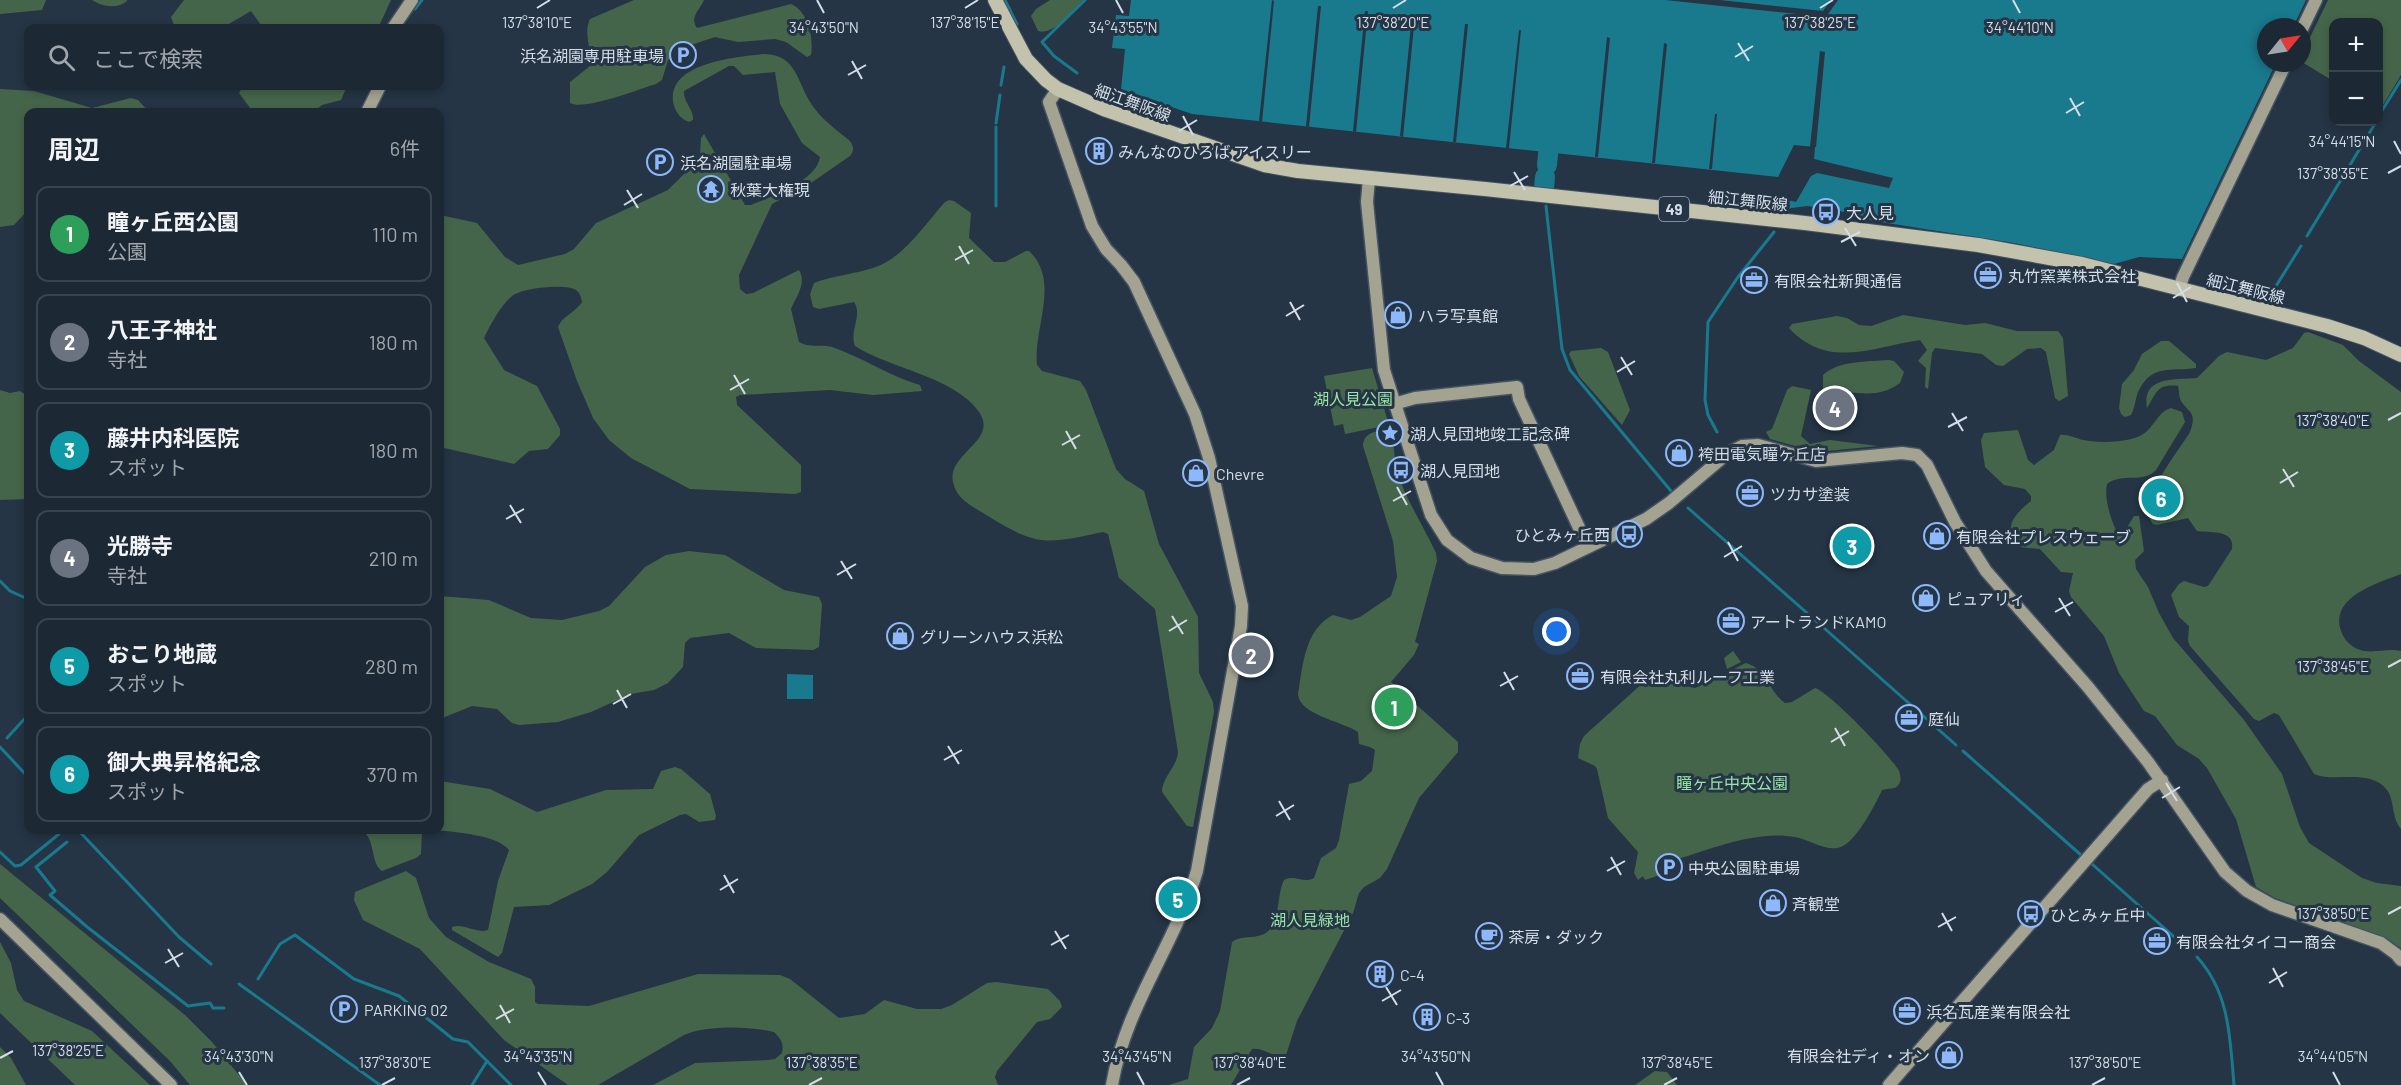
<!DOCTYPE html>
<html lang="ja">
<meta charset="utf-8">
<style>
body{margin:0;font-family:Barlow,"Noto Sans JP",sans-serif;background:#25303c;color:#f1f3f6}
.controls{position:absolute;right:18px;top:18px;display:grid;overflow:hidden;border-radius:12px;box-shadow:0 3px 9px #0003}
.controls button{width:54px;height:54px;display:grid;place-items:center;padding:0;border:0;border-bottom:2px solid #3a444f;background:#1c2834;color:#f1f3f6;font:30px sans-serif}
.compass{position:absolute;left:2257px;top:18px;width:54px;height:54px;border-radius:50%;background:#1c2834;box-shadow:0 3px 9px #0003;rotate:60deg}
.you{position:absolute;left:1557px;top:632px;width:21px;height:21px;margin:-15px;border:4px solid #fff;border-radius:50%;background:#1a73e8;box-shadow:0 0 0 9px #1a73e833}
.badge{display:grid;place-items:center;width:39px;height:39px;border-radius:50%;background:#8db9fc;color:#fff;font-size:20px;font-weight:700}
.pin{position:absolute;translate:-50% -50%;border:3px solid #fff;box-shadow:0 2px 6px #0006}
.list{margin:0;padding:0;list-style:none}
h2{display:flex;justify-content:space-between;align-items:center;height:78px;margin:0;padding:0 24px;font-size:26px}
h2 small{font-size:20px;font-weight:400;color:#a0a6ac}
.list li{display:grid;grid-template-columns:39px 1fr auto;gap:18px;align-items:center;box-sizing:border-box;height:96px;margin:0 12px 12px;padding:0 12px;border:2px solid #3a444f;border-radius:12px}
.list b{display:block;font-size:22px;white-space:nowrap}
.list p{margin:0;font-size:20px;white-space:nowrap;color:#a0a6ac}
.list em{font-size:20px;font-style:normal;color:#a0a6ac}
.icon{flex:none;width:33px;height:33px;fill:none;stroke:currentColor;stroke-width:2;stroke-linecap:round;stroke-linejoin:round}
.map{position:relative;flex:none;width:2401px;height:1085px;overflow:hidden}
.search{position:absolute;background:#1c2834;box-shadow:0 3px 9px #0003;left:24px;top:24px;width:420px;height:66px;display:flex;align-items:center;gap:15px;box-sizing:border-box;padding:0 21px;border-radius:12px;color:#a0a6ac;font-size:22px}
.panel{position:absolute;background:#1c2834;box-shadow:0 3px 9px #0003;left:24px;top:108px;width:420px;height:726px;border-radius:12px}
.map>svg:first-child{display:block}
.green{fill:#45654a}
.water{fill:#197a8e}
.pier{fill:#253545}
.lines{fill:none;stroke-linecap:round;stroke-linejoin:round}
.stream{stroke:#197a8e;stroke-width:3}
.river{stroke:#197a8e;stroke-width:20}
.secondary-casing{stroke:#445362;stroke-width:15}
.primary-casing{stroke:#445362;stroke-width:16}
.secondary{stroke:#a4a392;stroke-width:12}
.primary{stroke:#c3c2ac;stroke-width:14}
.ticks{fill:none;stroke:#d4dee8;stroke-width:2}
.labels{text-anchor:middle;dominant-baseline:central;stroke-width:6;stroke-linejoin:round;paint-order:stroke}
.shield{fill:#253545;stroke:#a0abb7;stroke-width:1.5}
.shield-label{font-size:15px;font-weight:bold;fill:#d4dee8}
.poi-label{font-size:16px;fill:#d4dee8;stroke:#253545;text-anchor:start}
.street-label{font-size:16px;fill:#d4dee8;stroke:#253545}
.park-label{font-size:16px;fill:#97e5a4;stroke:#253545}
.ticks-label{font-size:15px;text-anchor:middle;fill:#d4dee8;stroke:#253545;stroke-width:6;stroke-linejoin:round;paint-order:stroke}
</style>
<div class="map">
<svg width="2401" height="1085" viewBox="0 0 2401 1085">
<rect width="100%" height="100%" fill="#253545"/>
<!-- green -->
<g class="green">
<polygon points="0,0 46,0 42,10 0,14"/>
<path d="M92 0H127V1C118 9 102 7 92 0Z"/>
<polygon points="184,0 391,0 378,28 263,28 251,11 222,28 175,28 171,17"/>
<path d="M634 0H704C700 10 689 17 697 28L791 4C808 11 814 38 811 55L807 57 786 42 775 39 738 42 715 37 682 48 668 60 662 80 656 84C639 89 584 111 570 103V82L590 66C592 51 583 32 590 19Z"/>
<path d="M1050 0H1083C1072 10 1054 36 1038 31L1031 16 1036 9Z"/>
<polygon points="2328,0 2401,0 2401,75 2380,110 2378,22 2334,22 2333,81 2302,62 2302,54"/>
<path d="M764 54C799 54 797 87 815 109 824 121 838 131 850 141 854 147 854 151 850 156L808 185 772 204 739 275 740 289 746 294 753 293 799 270C807 283 796 297 791 309L799 342C808 348 821 344 832 347 862 357 889 376 920 385L922 391 873 395 830 390 740 395 736 397 737 405 801 465V492L795 494 690 489 631 458 609 440 593 418 577 381 558 327C562 316 576 312 582 302 581 297 580 293 576 290 566 283 521 288 512 296 501 305 490 325 484 338L504 370 537 386 560 429V435L548 449 529 451 514 464 440 447V215L477 223 505 257 518 265 565 254 574 249 596 223 668 190 695 163 700 154 701 138 704 134 745 205H751C770 197 817 181 820 157L802 143 780 104 775 72 743 75 734 66H729L684 91C683 102 694 109 693 120L689 122C680 119 674 110 673 101 669 62 738 57 764 54Z"/>
<polygon points="243,86 347,86 341,100 322,105 314,112 253,112 239,93"/>
<polygon points="0,89 34,91 92,108 131,98 138,100 149,112 28,112 28,210 14,225 0,227"/>
<path d="M949 200 954 201 971 213 969 238 994 262H1005L1026 251H1029C1061 281 1033 328 1037 365L1042 371 1080 381 1086 390 1116 469 1125 479 1144 491 1159 544 1198 617 1199 673 1213 702 1214 712 1193 827 1187 826 1162 792C1162 777 1177 767 1178 752L1155 609 1119 578 1108 534 1103 532C1043 545 1036 546 983 513 970 505 956 498 953 482 947 453 999 441 979 412 955 377 891 369 855 346 849 332 863 314 854 302L819 309 813 307 810 294 814 283C832 276 854 274 873 268 903 259 924 225 945 202Z"/>
<path d="M1903 315 1965 325 1985 323 2017 331H2058L2063 338 2068 396 2059 401 2055 398 2046 352 2041 348 2027 349 2003 366 1996 365 1982 354 1935 348 1932 353 1928 389 1925 387 1926 368 1918 361 1927 350 1920 340C1872 347 1828 370 1789 328L1792 324 1837 316 1847 318 1859 325 1871 326Z"/>
<path d="M2308 332 2343 345 2359 361 2401 392V574C2378 583 2329 597 2341 631 2344 640 2351 647 2360 650 2373 654 2387 648 2401 651V829C2391 817 2395 801 2387 790 2370 768 2335 783 2314 774L2279 715 2274 713 2259 721 2254 719 2190 646 2188 641 2189 626 2179 617 2171 595 2179 584 2184 581 2204 587 2208 586 2232 549C2235 529 2210 533 2197 531L2188 518 2157 525 2153 524C2134 504 2179 451 2190 432 2197 412 2190 414 2181 401 2179 397 2179 390 2178 386 2156 383 2156 395 2147 408 2141 375 2177 380 2197 378L2219 356 2227 352 2266 360 2293 348 2304 333Z"/>
<path d="M2161 341H2169L2196 364V368C2170 372 2152 363 2138 392 2135 400 2135 408 2131 415L2125 417 2121 414 2119 408 2122 384 2134 370 2142 354Z"/>
<polygon points="1601,348 1608,352 1630,410 1622,425 1579,376 1569,354 1571,351"/>
<path d="M1889 360 1894 361 1904 372 1900 383C1883 396 1866 394 1846 392 1838 391 1830 394 1823 389V375C1839 360 1868 362 1889 360Z"/>
<polygon points="1372,368 1389,425 1345,434 1343,424 1334,426 1324,376"/>
<polygon points="1792,386 1811,390 1801,436 1810,444 1830,440 1878,446 1817,452 1770,439 1766,432 1772,429 1787,390"/>
<polygon points="0,390 10,393 20,391 28,396 28,415 25,424 28,443 28,499 0,500"/>
<path d="M2171 408 2182 412 2185 422 2156 470C2143 484 2122 472 2107 484 2104 497 2110 518 2116 530L2121 532 2126 529 2134 516H2139L2144 551 2135 560 2136 569 2148 587 2159 613 2173 638 2244 720 2282 774 2300 827 2309 843 2362 878 2377 883 2401 886V948L2384 937 2275 898 2256 887 2236 819 2207 768 2199 759 2177 745 2155 716 2144 711 2119 673 2104 636 2071 597 2069 591 2073 573 2061 572 2040 549 2019 547C2003 526 2013 516 2031 501V496L2025 489 2004 485 1985 467 1981 440 1984 433 2018 430 2028 460 2034 465 2054 450 2060 435C2067 434 2075 438 2083 440 2100 443 2123 443 2140 436 2154 429 2157 412 2171 408Z"/>
<path d="M1380 431C1399 438 1392 456 1397 471 1406 500 1423 525 1436 553L1437 561 1415 642 1419 644 1414 655 1391 682 1458 742V752L1419 798 1387 869 1380 878 1364 887 1359 893 1353 913 1297 1021 1286 1055C1274 1059 1264 1047 1252 1049L1231 1085H1169L1188 1079 1194 1047 1212 1028 1220 1011 1232 942C1241 935 1253 939 1264 934 1281 925 1276 896 1284 880 1294 874 1304 884 1314 878L1321 858 1336 848 1339 840 1349 784 1361 781 1372 771 1375 750 1370 747 1359 744 1358 732C1342 721 1299 715 1298 694 1303 666 1304 630 1333 615L1351 620 1360 617 1391 596 1397 577 1393 541 1363 446C1363 436 1370 432 1380 431Z"/>
<polygon points="689,551 725,555 784,590 819,597 822,604 819,647 813,650 756,648 729,633 690,638 685,643 683,667 668,683 654,690 631,694 591,712 558,722 519,725 512,723 497,709 472,706 440,719 440,596 489,600 531,618 562,620 599,611 609,606 645,567 666,555"/>
<polygon points="1249,643 1264,653 1261,669 1258,672 1243,669 1240,666 1243,646"/>
<polygon points="1733,651 1741,662 1727,669 1724,658"/>
<path d="M1746 663C1767 669 1769 692 1785 703L1792 702 1815 688C1828 691 1892 757 1899 771 1900 774 1902 780 1899 784 1896 790 1888 788 1882 790 1875 805 1858 838 1843 846 1829 854 1809 839 1795 837 1758 830 1713 848 1678 859L1681 868 1645 880 1643 876 1638 880 1634 873 1638 852 1608 818 1597 769 1595 766 1578 758 1580 744 1584 736 1645 681 1653 680 1695 688Z"/>
<path d="M675 767 681 769 710 794 716 816 715 820 699 822 686 814 680 815 639 835 607 872 592 884 549 905 514 907 502 953 498 957 452 930V927C464 923 476 934 488 930L498 881 509 850C498 835 454 832 436 830H440V781L490 789 537 812 606 790 653 789 661 771Z"/>
<path d="M325 830H422L421 854 416 858 382 871C371 863 375 844 366 834Z"/>
<polygon points="0,864 185,1015 212,1042 247,1085 190,1085 170,1061 0,898"/>
<path d="M406 871 416 878 429 918 446 937 489 962 531 979 535 987V1002L538 1004 589 1006 698 974 780 975 790 979 839 1018 865 1014 884 1000 917 1009H941L952 1005 987 983 996 982 1048 989 1060 1001 1062 1007 1050 1019 1037 1022 997 1071 995 1077 998 1085H653L695 1063 768 1060 775 1059 782 1053C784 1043 781 1039 774 1032 749 1026 707 1025 684 1035L598 1085H568L504 1040 420 949 363 920 354 900 355 892Z"/>
<polygon points="0,942 11,963 17,990 24,1001 92,1031 150,1085 75,1085 0,1013"/>
<polygon points="0,1047 11,1058 26,1085 0,1085"/>
<polygon points="1655,1071 1667,1072 1677,1085 1635,1085"/>
</g>
<!-- water -->
<g class="water">
<polygon points="1131,0 2306,0 2293,27 2266,27 2266,63 2276,63 2182,259 2139,257 2114,264 2014,243 1874,221 1833,209 1807,206 1785,209 1782,205 1784,201 1788,200 1796,202 1811,176 1817,173 1889,188 1893,178 1814,159 1815,147 1794,145 1778,177 1192,114 1121,90 1125,49 1112,48 1116,15 1129,16"/>
<polygon points="787,674 813,675 813,699 787,699"/>
</g>
<!-- pier -->
<g class="pier">
<polygon points="1272,0 1274,1 1262,122 1259,121"/>
<polygon points="1665,0 1720,0 1823,11 1831,0 1838,0 1826,17"/>
<polygon points="1318,6 1321,6 1309,127 1306,126"/>
<polygon points="1365,11 1368,11 1356,132 1353,131"/>
<polygon points="1412,15 1415,16 1403,137 1400,136"/>
<polygon points="1465,24 1468,24 1456,142 1453,142"/>
<polygon points="1519,30 1521,30 1509,148 1506,148"/>
<polygon points="1607,37 1610,38 1598,157 1595,157"/>
<polygon points="1664,43 1667,44 1655,163 1652,163"/>
<polygon points="1820,51 1825,52 1816,147 1810,147"/>
<polygon points="1715,114 1717,114 1712,169 1709,169"/>
</g>
<g class="lines">
<!-- stream -->
<g class="stream">
<polyline points="1005,0 1017,24"/>
<polyline points="415,9 422,0"/>
<polyline points="1077,73 1054,56 1042,42 1085,0"/>
<polyline points="1001,85 1004,67"/>
<polyline points="2378,117 2401,80"/>
<polyline points="996,123 1000,95"/>
<polyline points="996,206 996,127"/>
<polyline points="1546,206 1562,349 1570,370 1671,491"/>
<polyline points="2307,236 2376,122"/>
<polyline points="2276,286 2301,246"/>
<polyline points="1717,432 1708,415 1705,400 1708,322 1738,277 1774,232"/>
<polyline points="1688,508 1807,613"/>
<polyline points="0,581 10,591 28,599"/>
<polyline points="1815,620 1956,745"/>
<polyline points="7,738 28,715"/>
<polyline points="0,747 28,777"/>
<polyline points="1963,751 2081,855"/>
<polyline points="78,830 179,937 211,964"/>
<polyline points="67,842 36,867 55,891 50,895 86,926 188,1006 210,1003 213,1008 224,1008"/>
<polyline points="0,852 15,866 21,865 59,834"/>
<polyline points="2092,864 2189,950"/>
<path d="M2197 957C2230 993 2230 1039 2234 1085"/>
<polyline points="258,979 280,944 295,935 354,979 399,996 453,1039 468,1042 511,1085"/>
<polyline points="239,984 380,1085"/>
<polyline points="472,1085 487,1061"/>
</g>
<!-- river -->
<g class="river">
<polyline points="1547,165 1551,126"/>
<polyline points="1544,188 1545,177"/>
</g>
<defs>
<g id="secondary">
<polyline points="393,28 412,0"/>
<polyline points="2302,29 2316,0"/>
<path d="M1058 89 1049 102 1092 226 1106 249 1121 265 1134 282 1195 414 1209 458 1242 606 1241 626 1197 871C1175 945 1125 1007 1112 1085"/>
<polyline points="367,112 380,86"/>
<polyline points="1369,178 1367,202 1384,370 1431,515 1447,540 1471,558 1502,568 1534,569 1555,563 1646,519 1669,503 1728,453 1742,446 1758,445 1816,461 1902,453 1917,455 1927,465 1955,522 1986,571 2088,687 2148,762 2225,872 2247,891 2272,905 2381,943 2396,954 2401,960"/>
<polyline points="2179,289 2183,277 2286,63"/>
<polyline points="1394,404 1415,398 1517,387 1519,399 1588,547"/>
<polyline points="0,919 171,1085"/>
<polyline points="1889,1085 2148,789 2162,780"/>
</g>
<polyline id="primary" points="995,0 1026,59 1046,80 1058,89 1106,110 1264,165 1298,171 1485,189 1805,223 1978,245 2082,264 2327,326 2364,338 2401,355"/>
</defs>
<!-- secondary casing -->
<use href="#secondary" class="secondary-casing"/>
<!-- primary casing -->
<use href="#primary" class="primary-casing"/>
<!-- secondary -->
<use href="#secondary" class="secondary"/>
<!-- primary -->
<use href="#primary" class="primary"/>
</g>
<!-- ticks -->
<path class="ticks" d="M817 0 824 13M1116 0 1123 13M2013 0 2020 13M537 8 550 0M965 8 978 0M1393 8 1406 0M1820 8 1833 0M1738 43 1749 61M1735 57 1753 46M852 61 862 79M848 75 866 65M2070 98 2080 116M2066 113 2084 102M1183 116 1193 135M1179 131 1197 120M2394 141 2401 154M1514 172 1525 190M2388 173 2401 166M1510 186 1528 176M627 190 638 208M624 205 642 194M1845 228 1856 246M1841 242 1860 232M959 246 969 264M955 260 973 250M2177 283 2187 302M2173 298 2191 287M1290 302 1300 320M1286 316 1304 305M1621 357 1632 375M1617 372 1635 361M734 375 745 394M730 390 749 379M1952 413 1963 431M2388 420 2401 413M1948 427 1967 417M1066 431 1076 449M1062 445 1080 435M2283 469 2294 487M2280 483 2298 472M1397 487 1407 505M1393 501 1411 491M510 505 521 523M506 519 524 509M1728 542 1738 561M1724 557 1742 546M841 561 852 579M837 575 856 564M2059 598 2070 616M2055 612 2073 602M1172 616 1183 634M1169 631 1187 620M2388 667 2401 660M1504 672 1514 690M1500 686 1518 676M617 690 627 708M613 704 631 694M1835 728 1845 746M1831 742 1849 731M948 746 959 764M944 760 962 750M2166 783 2177 801M2162 798 2180 787M1279 801 1290 820M1276 816 1294 805M1611 857 1621 875M1607 871 1625 861M724 875 734 893M720 890 738 879M1942 913 1952 931M2388 914 2401 907M1938 927 1956 917M1055 931 1066 949M1051 945 1069 935M168 949 179 967M165 963 183 953M2273 968 2283 987M2269 983 2287 972M1386 987 1397 1005M1382 1001 1401 990M500 1005 510 1023M496 1019 514 1009M0 1058 13 1051M239 1072 247 1085M538 1072 546 1085M1137 1072 1144 1085M1436 1072 1443 1085M2333 1072 2340 1085M382 1085 395 1078M809 1085 822 1078M1237 1085 1250 1078M1664 1085 1677 1078M2092 1085 2105 1078"/>
<!-- icons -->
<defs>
<symbol id="parking-ring" viewBox="-11 -11 22 22"><circle r="9.5" fill="#253545" stroke="#8db9fc" stroke-width="1.5"/><path d="M-3.5-5.5H1a3.5 3.5 0 0 1 0 7H-1V5.5H-3.5ZM-1-3.4V-.6H.8a1.4 1.4 0 0 0 0-2.8Z" fill="#8db9fc"/></symbol>
<symbol id="building-ring" viewBox="-11 -11 22 22"><circle r="9.5" fill="#253545" stroke="#8db9fc" stroke-width="1.5"/><path d="M-4-6H4V6H1V3H-1V6H-4ZM-2.5-4.3h1.7v1.8h-1.7ZM.8-4.3h1.7v1.8H.8ZM-2.5-1h1.7V.8h-1.7ZM.8-1h1.7V.8H.8Z" fill="#8db9fc"/></symbol>
<symbol id="temple-ring" viewBox="-11 -11 22 22"><circle r="9.5" fill="#253545" stroke="#8db9fc" stroke-width="1.5"/><path d="M0-6L5-2H3V0L6.5 2.5H4V6H1.5V3h-3V6H-4V2.5H-6.5L-3 0V-2H-5Z" fill="#8db9fc"/></symbol>
<symbol id="bus-ring" viewBox="-11 -11 22 22"><circle r="9.5" fill="#253545" stroke="#8db9fc" stroke-width="1.5"/><path d="M-5-6H5V4H4V6H2V4H-2V6H-4V4H-5ZM-3.5-4V0h7V-4ZM-3.5 1.2v1.5H-2V1.2ZM2 1.2v1.5H3.5V1.2Z" fill="#8db9fc"/></symbol>
<symbol id="office-ring" viewBox="-11 -11 22 22"><circle r="9.5" fill="#253545" stroke="#8db9fc" stroke-width="1.5"/><path d="M-6-3h4V-5.5h4V-3h4V5H-6ZM-1-4.5V-3h2v-1.5ZM-6 0V1H6V0Z" fill="#8db9fc"/></symbol>
<symbol id="shop-ring" viewBox="-11 -11 22 22"><circle r="9.5" fill="#253545" stroke="#8db9fc" stroke-width="1.5"/><path d="M-5-2.5h2.3a2.7 3.5 0 0 1 5.4 0H5L5.5 6h-11ZM-1.5-2.5h3a1.5 2.3 0 0 0-3 0Z" fill="#8db9fc"/></symbol>
<symbol id="sight-ring" viewBox="-11 -11 22 22"><circle r="9.5" fill="#253545" stroke="#8db9fc" stroke-width="1.5"/><path d="M0-6L1.8-2.2L6-1.7L2.9 1.2L3.7 5.4L0 3.3L-3.7 5.4L-2.9 1.2L-6-1.7L-1.8-2.2Z" fill="#8db9fc"/></symbol>
<symbol id="cafe-ring" viewBox="-11 -11 22 22"><circle r="9.5" fill="#253545" stroke="#8db9fc" stroke-width="1.5"/><path d="M-5.5-4.5H6V0H3Q3 3.5 0 3.5H-2.5Q-5.5 3.5-5.5 0ZM3-3.2v2h1.7v-2ZM-6 4.5H4V6H-6Z" fill="#8db9fc"/></symbol>
</defs>
<g fill-rule="evenodd">
<use href="#parking-ring" x="668" y="40" width="30" height="30"/>
<use href="#building-ring" x="1084" y="136" width="30" height="30"/>
<use href="#parking-ring" x="645" y="147" width="30" height="30"/>
<use href="#temple-ring" x="696" y="174" width="30" height="30"/>
<use href="#bus-ring" x="1811" y="197" width="30" height="30"/>
<use href="#office-ring" x="1973" y="260" width="30" height="30"/>
<use href="#office-ring" x="1739" y="265" width="30" height="30"/>
<use href="#shop-ring" x="1383" y="300" width="30" height="30"/>
<use href="#sight-ring" x="1375" y="418" width="30" height="30"/>
<use href="#shop-ring" x="1664" y="438" width="30" height="30"/>
<use href="#bus-ring" x="1386" y="455" width="30" height="30"/>
<use href="#shop-ring" x="1181" y="458" width="30" height="30"/>
<use href="#office-ring" x="1735" y="478" width="30" height="30"/>
<use href="#bus-ring" x="1614" y="519" width="30" height="30"/>
<use href="#shop-ring" x="1922" y="521" width="30" height="30"/>
<use href="#shop-ring" x="1911" y="583" width="30" height="30"/>
<use href="#office-ring" x="1716" y="606" width="30" height="30"/>
<use href="#shop-ring" x="885" y="621" width="30" height="30"/>
<use href="#office-ring" x="1565" y="661" width="30" height="30"/>
<use href="#office-ring" x="1894" y="703" width="30" height="30"/>
<use href="#parking-ring" x="1654" y="852" width="30" height="30"/>
<use href="#shop-ring" x="1758" y="888" width="30" height="30"/>
<use href="#bus-ring" x="2016" y="899" width="30" height="30"/>
<use href="#cafe-ring" x="1474" y="921" width="30" height="30"/>
<use href="#office-ring" x="2142" y="926" width="30" height="30"/>
<use href="#building-ring" x="1365" y="959" width="30" height="30"/>
<use href="#parking-ring" x="329" y="994" width="30" height="30"/>
<use href="#office-ring" x="1892" y="996" width="30" height="30"/>
<use href="#building-ring" x="1412" y="1002" width="30" height="30"/>
<use href="#shop-ring" x="1934" y="1040" width="30" height="30"/>
</g>
<g class="labels">
<!-- shield labels -->
<rect class="shield" x="1659" y="197" width="30" height="24" rx="4.5"/>
<g class="shield-label">
<text x="1674" y="209">49</text>
</g>
<!-- poi labels -->
<g class="poi-label">
<text x="664" y="55" text-anchor="end">浜名湖園専用駐車場</text>
<text x="1118" y="151">みんなのひろば アイスリー</text>
<text x="680" y="162">浜名湖園駐車場</text>
<text x="730" y="189">秋葉大権現</text>
<text x="1846" y="212">大人見</text>
<text x="2008" y="275">丸竹窯業株式会社</text>
<text x="1774" y="280">有限会社新興通信</text>
<text x="1418" y="315">ハラ写真館</text>
<text x="1410" y="433">湖人見団地竣工記念碑</text>
<text x="1698" y="453">袴田電気瞳ヶ丘店</text>
<text x="1420" y="470">湖人見団地</text>
<text x="1216" y="473">Chevre</text>
<text x="1770" y="493">ツカサ塗装</text>
<text x="1610" y="534" text-anchor="end">ひとみヶ丘西</text>
<text x="1956" y="536">有限会社プレスウェーブ</text>
<text x="1946" y="598">ピュアリィ</text>
<text x="1750" y="621">アートランドKAMO</text>
<text x="920" y="636">グリーンハウス浜松</text>
<text x="1600" y="676">有限会社丸利ルーフ工業</text>
<text x="1928" y="718">庭仙</text>
<text x="1688" y="867">中央公園駐車場</text>
<text x="1792" y="903">斉観堂</text>
<text x="2050" y="914">ひとみヶ丘中</text>
<text x="1508" y="936">茶房・ダック</text>
<text x="2176" y="941">有限会社タイコー商会</text>
<text x="1400" y="974">C-4</text>
<text x="364" y="1009">PARKING 02</text>
<text x="1926" y="1011">浜名瓦産業有限会社</text>
<text x="1446" y="1017">C-3</text>
<text x="1930" y="1055" text-anchor="end">有限会社ディ・オン</text>
</g>
<!-- street labels -->
<g class="street-label">
<text transform="translate(1133 102) rotate(20)">細江舞阪線</text>
<text transform="translate(1748 200) rotate(6)">細江舞阪線</text>
<text transform="translate(2246 288) rotate(14)">細江舞阪線</text>
</g>
<!-- park labels -->
<g class="park-label">
<text x="1353" y="398">湖人見公園</text>
<text x="1732" y="782">瞳ヶ丘中央公園</text>
<text x="1310" y="919">湖人見緑地</text>
</g>
</g>
<g class="ticks-label">
<text x="537" y="28">137°38'10"E</text>
<text x="965" y="28">137°38'15"E</text>
<text x="1393" y="28">137°38'20"E</text>
<text x="1820" y="28">137°38'25"E</text>
<text x="824" y="33">34°43'50"N</text>
<text x="1123" y="33">34°43'55"N</text>
<text x="2020" y="33">34°44'10"N</text>
<text x="2342" y="147">34°44'15"N</text>
<text x="2333" y="179">137°38'35"E</text>
<text x="2333" y="426">137°38'40"E</text>
<text x="2333" y="672">137°38'45"E</text>
<text x="2333" y="919">137°38'50"E</text>
<text x="68" y="1056">137°38'25"E</text>
<text x="239" y="1062">34°43'30"N</text>
<text x="538" y="1062">34°43'35"N</text>
<text x="1137" y="1062">34°43'45"N</text>
<text x="1436" y="1062">34°43'50"N</text>
<text x="2333" y="1062">34°44'05"N</text>
<text x="395" y="1068">137°38'30"E</text>
<text x="822" y="1068">137°38'35"E</text>
<text x="1250" y="1068">137°38'40"E</text>
<text x="1677" y="1068">137°38'45"E</text>
<text x="2105" y="1068">137°38'50"E</text>
</g>
</svg>
<div class="controls">
<button>+</button>
<button>−</button>
</div>
<svg class="compass" viewBox="-18 -18 36 36"><path d="M0-13l5 13h-10z" fill="#e53935"/><path d="M0 13l5-13h-10z" fill="#a0a6ac"/></svg>
<div class="you"></div>
<div class="pin badge" style="left:1394px;top:707px;background:#2e9e5b">1</div>
<div class="pin badge" style="left:1251px;top:655px;background:#6b7280">2</div>
<div class="pin badge" style="left:1852px;top:546px;background:#0f9aa8">3</div>
<div class="pin badge" style="left:1835px;top:408px;background:#6b7280">4</div>
<div class="pin badge" style="left:1178px;top:899px;background:#0f9aa8">5</div>
<div class="pin badge" style="left:2161px;top:498px;background:#0f9aa8">6</div>
<div class="search"><svg class="icon" aria-label="search" viewBox="0 0 24 24"><circle cx="10" cy="10" r="6"/><path d="M15 15l6 6"/></svg>ここで検索</div>
<section class="panel">
<h2>周辺<small>6件</small></h2>
<ul class="list">
<li><span class="badge" style="background:#2e9e5b">1</span><div><b>瞳ヶ丘西公園</b><p>公園</p></div><em>110 m</em></li>
<li><span class="badge" style="background:#6b7280">2</span><div><b>八王子神社</b><p>寺社</p></div><em>180 m</em></li>
<li><span class="badge" style="background:#0f9aa8">3</span><div><b>藤井内科医院</b><p>スポット</p></div><em>180 m</em></li>
<li><span class="badge" style="background:#6b7280">4</span><div><b>光勝寺</b><p>寺社</p></div><em>210 m</em></li>
<li><span class="badge" style="background:#0f9aa8">5</span><div><b>おこり地蔵</b><p>スポット</p></div><em>280 m</em></li>
<li><span class="badge" style="background:#0f9aa8">6</span><div><b>御大典昇格紀念</b><p>スポット</p></div><em>370 m</em></li>
</ul>
</section>
</div>
